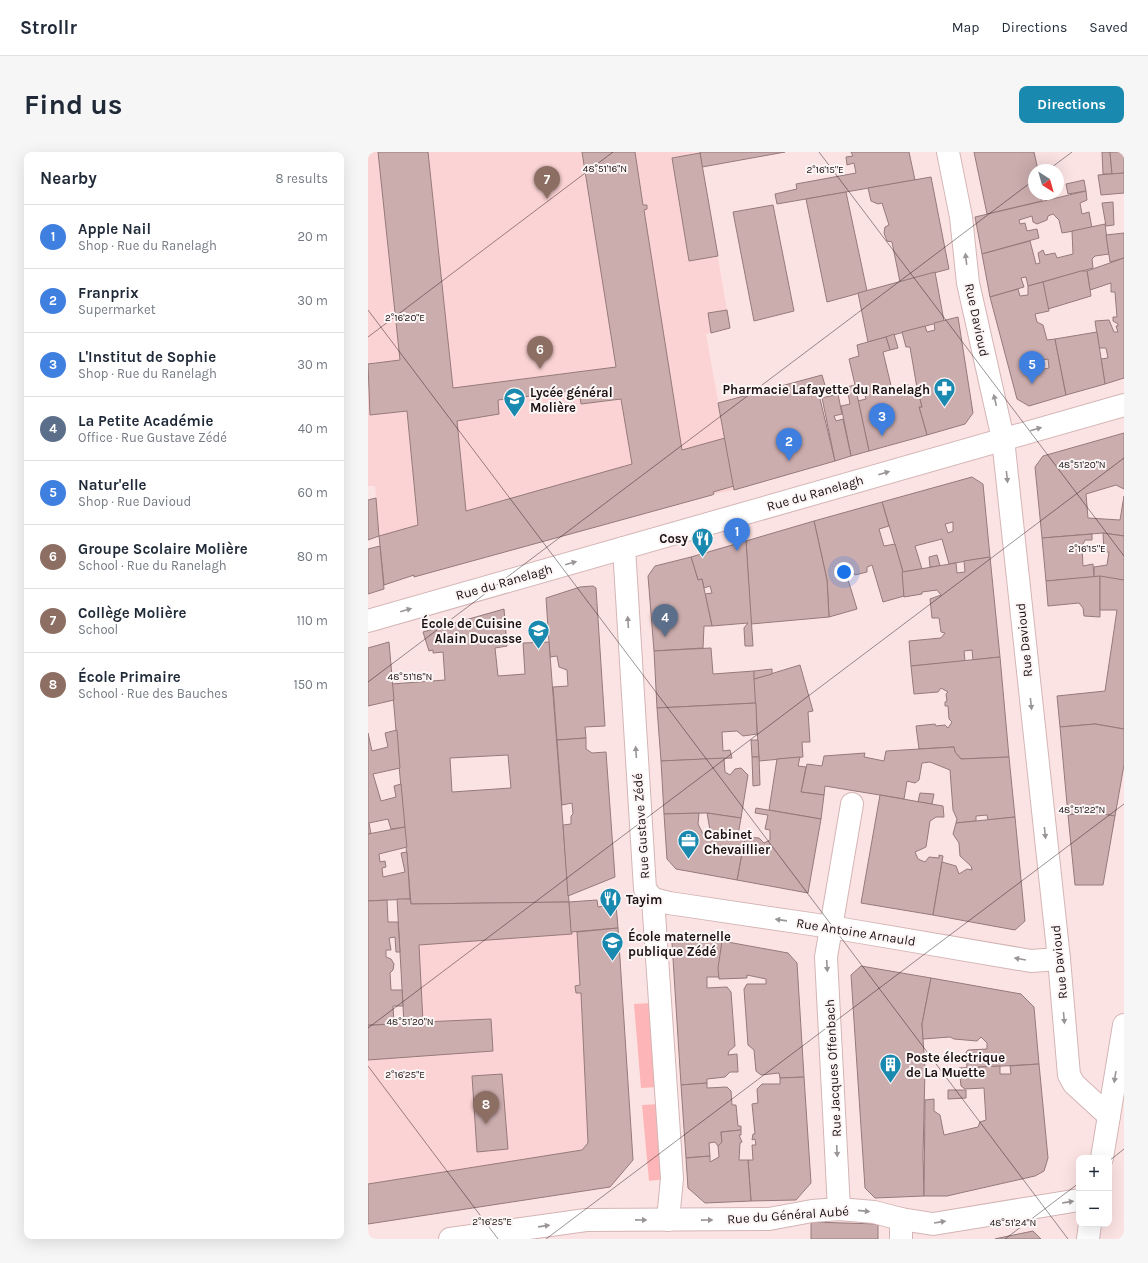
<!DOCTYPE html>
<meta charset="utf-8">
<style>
body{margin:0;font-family:Karla,sans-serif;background:#f6f6f7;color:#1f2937}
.controls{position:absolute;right:12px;bottom:12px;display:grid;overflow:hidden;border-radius:8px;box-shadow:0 4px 16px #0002}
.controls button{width:36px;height:36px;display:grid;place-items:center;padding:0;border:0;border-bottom:1px solid #e0e1e3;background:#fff;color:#1f2937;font:20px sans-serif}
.compass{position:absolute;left:660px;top:12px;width:36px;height:36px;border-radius:50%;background:#fff;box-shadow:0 4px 16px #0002;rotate:143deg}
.you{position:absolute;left:476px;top:420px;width:14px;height:14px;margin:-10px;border:3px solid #fff;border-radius:50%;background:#1a73e8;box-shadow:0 0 0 6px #1a73e833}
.badge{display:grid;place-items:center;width:26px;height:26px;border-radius:50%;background:#1989af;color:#fff;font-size:13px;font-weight:700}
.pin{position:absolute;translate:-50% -33px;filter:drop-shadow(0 1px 2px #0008)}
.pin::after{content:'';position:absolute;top:21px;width:14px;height:12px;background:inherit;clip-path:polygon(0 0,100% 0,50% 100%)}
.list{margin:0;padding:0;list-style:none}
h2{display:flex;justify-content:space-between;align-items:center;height:52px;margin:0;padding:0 16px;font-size:17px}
h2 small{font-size:13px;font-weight:400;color:#747a83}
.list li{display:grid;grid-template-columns:26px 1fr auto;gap:12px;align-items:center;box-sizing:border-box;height:64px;padding:0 16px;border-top:1px solid #e0e1e3}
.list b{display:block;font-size:15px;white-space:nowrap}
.list p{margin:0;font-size:13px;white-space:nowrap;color:#747a83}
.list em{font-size:13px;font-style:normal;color:#747a83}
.map{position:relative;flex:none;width:756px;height:1087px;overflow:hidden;border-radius:8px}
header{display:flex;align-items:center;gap:24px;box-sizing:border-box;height:56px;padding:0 20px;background:#fff;border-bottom:1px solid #e0e1e3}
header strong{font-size:19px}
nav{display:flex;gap:22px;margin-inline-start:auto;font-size:14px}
.intro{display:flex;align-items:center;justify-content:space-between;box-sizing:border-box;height:96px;padding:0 24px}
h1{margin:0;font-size:28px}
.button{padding:10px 18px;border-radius:8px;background:#1989af;color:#fff;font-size:14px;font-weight:700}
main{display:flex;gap:24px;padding:0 24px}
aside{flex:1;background:#fff;border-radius:8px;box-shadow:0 4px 16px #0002}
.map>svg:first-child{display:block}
.built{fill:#fcd3d4}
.green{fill:#fdb5b7}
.building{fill:#ccadae;stroke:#967a7b;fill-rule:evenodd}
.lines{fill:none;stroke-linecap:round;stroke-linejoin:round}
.street-casing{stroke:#d4b5b6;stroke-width:24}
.secondary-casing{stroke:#d4b5b6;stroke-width:24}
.street{stroke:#fff;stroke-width:22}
.secondary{stroke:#fff;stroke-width:22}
.oneway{fill:#999495}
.ticks{fill:none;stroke:#1d1213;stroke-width:1;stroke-opacity:0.45}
.labels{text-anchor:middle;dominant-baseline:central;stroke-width:4;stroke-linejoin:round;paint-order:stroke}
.street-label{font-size:13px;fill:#1d1213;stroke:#fcf5f5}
.poi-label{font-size:13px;font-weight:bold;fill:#1d1213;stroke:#fcf5f5;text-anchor:start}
.ticks-label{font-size:10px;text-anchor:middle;fill:#1d1213;stroke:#fcf5f5;stroke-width:4;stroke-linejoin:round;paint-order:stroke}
</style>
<header>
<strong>Strollr</strong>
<nav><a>Map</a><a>Directions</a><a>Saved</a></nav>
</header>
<div class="intro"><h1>Find us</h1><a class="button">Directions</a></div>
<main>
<aside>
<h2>Nearby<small>8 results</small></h2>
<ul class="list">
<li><span class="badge" style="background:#3f7fe0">1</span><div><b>Apple Nail</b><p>Shop · Rue du Ranelagh</p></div><em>20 m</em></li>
<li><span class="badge" style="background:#3f7fe0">2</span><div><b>Franprix</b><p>Supermarket</p></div><em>30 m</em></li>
<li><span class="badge" style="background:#3f7fe0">3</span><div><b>L'Institut de Sophie</b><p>Shop · Rue du Ranelagh</p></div><em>30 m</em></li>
<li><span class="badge" style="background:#5c6f8a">4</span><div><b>La Petite Académie</b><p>Office · Rue Gustave Zédé</p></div><em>40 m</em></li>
<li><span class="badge" style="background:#3f7fe0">5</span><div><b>Natur'elle</b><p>Shop · Rue Davioud</p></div><em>60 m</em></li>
<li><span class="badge" style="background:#8d6e63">6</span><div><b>Groupe Scolaire Molière</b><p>School · Rue du Ranelagh</p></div><em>80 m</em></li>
<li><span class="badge" style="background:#8d6e63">7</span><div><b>Collège Molière</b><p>School</p></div><em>110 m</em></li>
<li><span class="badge" style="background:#8d6e63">8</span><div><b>École Primaire</b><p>School · Rue des Bauches</p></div><em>150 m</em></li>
</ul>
</aside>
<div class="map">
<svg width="756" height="1087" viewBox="0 0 756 1087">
<rect width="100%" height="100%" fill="#fce3e3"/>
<!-- built -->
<g class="built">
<polygon points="0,0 332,0 362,176 338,182 366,338 346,342 46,425 45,423 16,433 7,334 0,334"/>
<polygon points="29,747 42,747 43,752 201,750 204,780 250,776 265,1008 242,1035 0,1072 0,873 36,871"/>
</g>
<!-- green -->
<g class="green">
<polygon points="284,851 290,935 273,936 266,852"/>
<polygon points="291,952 297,1027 281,1029 274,953"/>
</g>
<!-- building -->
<g class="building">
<path d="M10 0H60L85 236 248 215 214 0H267L275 53H279V57L276 58 314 298 357 286 366 334 345 340 346 342 344 343 46 425V423L16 433 11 384 50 373 39 259 2 263 0 212 32 208ZM211 238 213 252 253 247 264 312 98 359 89 269 131 262 130 248Z"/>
<polygon points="332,0 417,0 334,15"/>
<polygon points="483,0 541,0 547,28 409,52 407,42 429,37 428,32 488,21 486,11 479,13 478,5 485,4"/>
<polygon points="606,0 666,0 670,18 666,18 666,42 672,42 674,49 619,62"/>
<polygon points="734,0 742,0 744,22 735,22"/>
<polygon points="742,0 756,0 756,21 744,22"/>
<polygon points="332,1 350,104 321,109 304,6"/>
<polygon points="756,21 756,41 733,43 730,23"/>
<polygon points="563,25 581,117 532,130 524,90 519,89 516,81 517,75 521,73 514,51 510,52 503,49 500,36"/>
<polygon points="716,28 718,39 700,42 698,32"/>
<polygon points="718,39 719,48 712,51 714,62 721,60 724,76 694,81 691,68 685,62 680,64 679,68 669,72 665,70 664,64 651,68 652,72 657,71 659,79 669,77 671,86 614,102 607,65"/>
<polygon points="478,40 499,139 459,150 438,47"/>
<polygon points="745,50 746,73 738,74 734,51"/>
<polygon points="405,53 426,159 386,169 365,60"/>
<polygon points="737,72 741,102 727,104 724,107 725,116 660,134 658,125 653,126 656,135 622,145 614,102 662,89 668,112 672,111 670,101 675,98 677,103 687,101 689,106 705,102 704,79"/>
<polygon points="756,81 756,106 742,110 738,83"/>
<polygon points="756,106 756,226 737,232 733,207 740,206 738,196 731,196 727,169 741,168 746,180 750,180 748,174 750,174 750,172 745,169 745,165 749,165 747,140 743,140 743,131 722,138 719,119"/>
<polygon points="713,119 719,119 723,144 680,157 675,130"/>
<polygon points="567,120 576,169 500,190 490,141"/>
<path d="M675 130 681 159 667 162 669 170 675 173 679 188 687 187 698 243 661 254 649 247 622 145 650 137 652 144 660 143V134ZM680 207 681 216 671 218 669 209Z"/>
<polygon points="359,158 362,176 343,181 340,161"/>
<polygon points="590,165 605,261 597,272 559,283 551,255 554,255 549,236 542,195 538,195 534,180 557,174 559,180 567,178 566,171"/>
<polygon points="729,180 737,232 698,243 687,187"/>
<polygon points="526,182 530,196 522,198 518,185"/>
<polygon points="518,185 522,198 515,200 525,242 539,238 537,232 549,236 554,255 551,255 559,283 501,299 490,249 498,247 495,236 488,237 481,207 491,204 489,193"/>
<polygon points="454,223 458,237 451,239 452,247 467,309 366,338 350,251"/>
<polygon points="487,233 501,299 483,304 473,254 482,252 479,235"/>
<polygon points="470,242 474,262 466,264 468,269 475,267 483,304 467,309 454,246"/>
<polygon points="756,281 756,337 748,333 718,342 720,366 752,368 756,344 756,384 735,381 674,386 667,315 675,304"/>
<path d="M604 325 615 332 622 405 581 412 574 387 547 394 554 417 535 420 514 350ZM585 370V379L580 381 577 372Z"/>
<polygon points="8,346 11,384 0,388 0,348"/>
<polygon points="514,350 521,374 511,377 516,394 527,392 535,420 536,444 515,450 504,413 499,415 499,420 487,423 484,419 478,421 489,457 461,465 459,428 446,369"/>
<polygon points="446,369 459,428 461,465 383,472 378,389"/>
<polygon points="735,381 756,384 756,428 726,425 726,415 739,413 741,400 736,400"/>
<polygon points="724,382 724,388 717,388 714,394 715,414 725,412 726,425 678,429 674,386"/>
<polygon points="378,389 385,494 377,494 376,476 380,471 344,474 337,442 344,441 342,434 336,436 334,427 330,428 323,405"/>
<polygon points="12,394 16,437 0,442 0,397"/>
<polygon points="569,403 572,414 562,415 561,405"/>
<polygon points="323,405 330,428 334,427 344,474 336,474 335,496 286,499 280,424 287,414"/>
<polygon points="622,405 632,505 605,508 604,498 596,499 597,509 543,514 541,489 573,486 577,481 573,480 571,466 564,466 562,447 573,443 569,438 554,440 554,442 536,445 534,420 588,411 589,421 597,420 596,409"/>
<polygon points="732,424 732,465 716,464 715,456 711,451 680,454 678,429"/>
<polygon points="732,424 756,428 756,577 727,572 692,575 689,544 737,539 749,458 732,458"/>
<polygon points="225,434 228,436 237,574 217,575 218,586 189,588 185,535 200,534 199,518 191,515 189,504 182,505 178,446 212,435"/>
<path d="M136 457 139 494 127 496 130 524 157 522 155 491 181 490 201 750 43 752 24 532 77 528 75 500 65 501V498L61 499 55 480ZM140 603 143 636 84 640 82 606Z"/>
<polygon points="21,490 26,548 0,554 0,496"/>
<polygon points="343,496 345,522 386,519 388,551 289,556 286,499"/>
<polygon points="632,505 641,605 593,607 587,600 586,595 551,597 548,574 567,572 568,574 577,573 580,576 584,570 581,567 580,554 577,554 577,550 579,549 578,542 580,540 573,536 570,540 546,542 543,514"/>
<polygon points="432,513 445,559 440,560 442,590 434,590 435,605 391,609 386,527"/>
<polygon points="404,517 404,522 386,527 386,519"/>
<polygon points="388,551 389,582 375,584 369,579 354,580 355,599 362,598 364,606 293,609 289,556"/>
<polygon points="727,572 756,577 756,613 747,664 724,660 700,663 692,575"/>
<polygon points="29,578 32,616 5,622 13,649 28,645 26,634 33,632 37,675 23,677 20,667 1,671 3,682 0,682 0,581 4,599 20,595 17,581"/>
<polygon points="218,586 218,597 224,601 238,600 247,725 200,744 195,673 203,672 203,664 205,662 204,651 194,653 189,588"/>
<polygon points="383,588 390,588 391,605 384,605"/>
<polygon points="586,595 587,600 593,607 641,605 647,665 620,668 619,663 608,664 608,669 588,671 589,667 585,658 582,618 562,610 554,611 551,628 547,631 539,629 536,647 457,634 456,643 433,640 439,612 454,614 456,604 497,601 496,605 516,609 518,599"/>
<polygon points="384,605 391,605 392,633 385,634"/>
<polygon points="432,605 430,614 438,615 433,640 456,643 453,667 401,658 409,607"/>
<polygon points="356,606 357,620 362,623 367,617 373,616 380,623 373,666 339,661 296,662 293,609"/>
<polygon points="552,641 566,642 564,652 550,650"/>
<polygon points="512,643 575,654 576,665 568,665 562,669 558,695 547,700 550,707 557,710 561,705 571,706 571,703 575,704 565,763 493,751"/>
<polygon points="388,656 453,667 440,741 369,728 377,685 391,686 396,691 402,688 402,678 397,677 400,663 387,661"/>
<polygon points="724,660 747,664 735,733 707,733 700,663"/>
<polygon points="331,661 330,672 336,684 343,684 339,661 373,666 370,683 377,685 369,728 308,717 299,707 296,662"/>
<polygon points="647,665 657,769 647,778 565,763 574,710 588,714 591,722 599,717 604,718 603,714 592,704 591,691 585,682 588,671"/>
<polygon points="37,675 39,695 11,702 12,710 17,709 18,715 14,716 15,725 37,720 33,701 39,700 42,747 0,749 0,682"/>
<polygon points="29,747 42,747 43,752 201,750 204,782 51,793 55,870 123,867 125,899 0,908 0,873 36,872"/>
<polygon points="19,748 20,770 30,770 32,800 28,800 27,785 21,786 23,798 18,798 18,805 23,807 26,812 25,818 22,821 23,838 34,838 35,854 25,854 26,872 0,873 0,749"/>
<polygon points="229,748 230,755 248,752 250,776 203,780 201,750"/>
<polygon points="250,776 265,1008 242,1035 0,1072 0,1032 214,998 220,991 213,841 208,841 207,834 212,833 209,780"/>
<polygon points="314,782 354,789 351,825 339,825 339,836 359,835 363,840 367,894 361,899 360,903 369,902 370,920 362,920 357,925 339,927 339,931 313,933 304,791"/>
<polygon points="354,789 420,801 429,811 436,925 412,926 411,921 393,923 388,919 386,898 380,893 376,837 379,832 398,832 398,827 379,823 379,826 351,827 350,816"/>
<polygon points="493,814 563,826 554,872 557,917 555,1003 556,1044 507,1046 497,1036 483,823"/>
<polygon points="563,826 653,842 666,855 671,912 599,916 598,900 600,898 619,897 619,891 613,885 609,889 586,887 582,885 555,887 554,872"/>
<polygon points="671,912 680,1006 676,1019 667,1024 592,1041 579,1044 556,1044 557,948 566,947 566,959 572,963 576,983 610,975 612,970 618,968 616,936 597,937 593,934 591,916 632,914 632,922 643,922 642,914"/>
<polygon points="134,922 140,997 109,1000 104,924"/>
<polygon points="436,925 443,1031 428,1048 383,1049 380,1008 385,1008 384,993 388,993 387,987 384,988 385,982 387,982 384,952 390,951 389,937 394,932 412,932 412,926"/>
<polygon points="339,931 339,936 359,935 363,939 364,953 368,953 370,974 373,974 373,978 353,980 354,990 350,994 347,990 341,991 342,1004 318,1006 313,933"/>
<polygon points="580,938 598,938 598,946 580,947"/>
<polygon points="373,978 373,983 371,983 374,990 372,991 371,1008 380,1008 383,1049 337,1051 320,1036 318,1006 342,1004 342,1010 351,1005 350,994 354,990 353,980"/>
<polygon points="443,1070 510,1072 510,1087 443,1087"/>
<polygon points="665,1079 673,1087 627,1087 631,1086"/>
</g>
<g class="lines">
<defs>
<g id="street">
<polyline points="580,0 593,65 600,131 635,287 691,807 701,923 706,932 741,964"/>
<polyline points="256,396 277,737 285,747 304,1026 300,1068"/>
<polyline points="0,469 756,253"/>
<polyline points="285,747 301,751 463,775 663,809 691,807"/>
<polyline points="471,1057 458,805 484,652"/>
<polyline points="82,1087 218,1068 401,1067 444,1059 471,1057 506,1060 533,1067 565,1072 711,1048"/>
<polyline points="533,1087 533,1067"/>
</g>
<g id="secondary">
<polyline points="734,1006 756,873"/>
<polyline points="720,1087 722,1072"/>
</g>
</defs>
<!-- street casing -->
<use href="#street" class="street-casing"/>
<!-- secondary casing -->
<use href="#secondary" class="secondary-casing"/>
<!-- street -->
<use href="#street" class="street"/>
<!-- secondary -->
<use href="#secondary" class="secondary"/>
</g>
<!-- one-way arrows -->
<defs><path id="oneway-solid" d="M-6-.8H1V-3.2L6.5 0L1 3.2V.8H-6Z"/></defs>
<g class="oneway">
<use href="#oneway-solid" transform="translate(598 107) rotate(-97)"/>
<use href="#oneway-solid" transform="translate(627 248) rotate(-103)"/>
<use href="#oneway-solid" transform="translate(668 277) rotate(-16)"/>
<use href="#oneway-solid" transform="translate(516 321) rotate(-16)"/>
<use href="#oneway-solid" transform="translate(639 325) rotate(84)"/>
<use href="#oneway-solid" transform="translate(203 411) rotate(-16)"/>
<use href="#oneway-solid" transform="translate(38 458) rotate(-16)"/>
<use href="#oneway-solid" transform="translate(260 470) rotate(-94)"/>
<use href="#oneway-solid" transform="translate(663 552) rotate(84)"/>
<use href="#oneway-solid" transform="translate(268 600) rotate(-94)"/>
<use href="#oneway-solid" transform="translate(677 681) rotate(84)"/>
<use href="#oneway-solid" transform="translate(413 768) rotate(-172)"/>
<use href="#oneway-solid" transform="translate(652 807) rotate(-170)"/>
<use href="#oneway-solid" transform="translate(459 814) rotate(87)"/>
<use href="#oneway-solid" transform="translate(696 866) rotate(85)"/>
<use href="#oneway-solid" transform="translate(747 925) rotate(99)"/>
<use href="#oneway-solid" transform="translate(469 999) rotate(87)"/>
<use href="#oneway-solid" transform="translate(700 1050) rotate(-9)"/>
<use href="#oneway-solid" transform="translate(496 1059) rotate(6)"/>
<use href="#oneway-solid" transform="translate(273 1068) rotate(1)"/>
<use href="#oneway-solid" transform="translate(339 1068) rotate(-1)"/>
<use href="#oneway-solid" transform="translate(572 1070) rotate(-9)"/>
<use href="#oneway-solid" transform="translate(176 1074) rotate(-8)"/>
</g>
<!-- ticks -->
<path class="ticks" d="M451 0 756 404M680 18 704 0M0 158 700 1087M0 185 245 0M0 530 666 28M0 876 756 306M0 914 130 1087M741 1009 756 997M178 1087 756 652M637 1087 711 1031"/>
<!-- icons -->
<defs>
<symbol id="pharmacy-pin" viewBox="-11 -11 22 30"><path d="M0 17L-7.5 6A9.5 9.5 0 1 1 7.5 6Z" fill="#1989af" stroke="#fcf5f5"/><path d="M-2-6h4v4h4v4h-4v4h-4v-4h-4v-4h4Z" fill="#fff"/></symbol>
<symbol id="school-pin" viewBox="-11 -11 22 30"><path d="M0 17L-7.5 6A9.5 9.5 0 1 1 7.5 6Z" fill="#1989af" stroke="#fcf5f5"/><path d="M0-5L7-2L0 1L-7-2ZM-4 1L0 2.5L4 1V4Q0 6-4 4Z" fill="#fff"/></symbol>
<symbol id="restaurant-pin" viewBox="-11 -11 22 30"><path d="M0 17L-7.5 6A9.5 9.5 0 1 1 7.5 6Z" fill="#1989af" stroke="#fcf5f5"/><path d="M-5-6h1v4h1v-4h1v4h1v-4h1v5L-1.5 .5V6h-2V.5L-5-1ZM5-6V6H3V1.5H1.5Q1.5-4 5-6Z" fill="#fff"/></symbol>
<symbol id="university-pin" viewBox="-11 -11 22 30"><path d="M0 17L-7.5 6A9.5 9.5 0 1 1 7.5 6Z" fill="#1989af" stroke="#fcf5f5"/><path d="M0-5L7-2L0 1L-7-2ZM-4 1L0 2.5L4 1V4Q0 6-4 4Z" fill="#fff"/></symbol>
<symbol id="office-pin" viewBox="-11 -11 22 30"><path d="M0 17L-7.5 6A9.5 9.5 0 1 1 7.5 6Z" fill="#1989af" stroke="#fcf5f5"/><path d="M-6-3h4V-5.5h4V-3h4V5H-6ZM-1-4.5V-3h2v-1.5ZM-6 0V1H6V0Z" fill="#fff"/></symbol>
<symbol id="building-pin" viewBox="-11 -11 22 30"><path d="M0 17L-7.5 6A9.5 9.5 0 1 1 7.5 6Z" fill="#1989af" stroke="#fcf5f5"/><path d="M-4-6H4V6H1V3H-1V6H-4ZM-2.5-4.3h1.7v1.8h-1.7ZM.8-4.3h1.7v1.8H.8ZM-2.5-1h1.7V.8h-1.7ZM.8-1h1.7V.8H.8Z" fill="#fff"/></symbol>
</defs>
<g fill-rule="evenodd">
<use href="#pharmacy-pin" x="564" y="224" width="25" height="34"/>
<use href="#school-pin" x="134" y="234" width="25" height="34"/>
<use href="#restaurant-pin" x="322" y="374" width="25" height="34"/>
<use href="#university-pin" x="158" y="466" width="25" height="34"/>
<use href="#office-pin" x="308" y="676" width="25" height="34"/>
<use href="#restaurant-pin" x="230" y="734" width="25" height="34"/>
<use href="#school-pin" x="232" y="778" width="25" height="34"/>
<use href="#building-pin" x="510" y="900" width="25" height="34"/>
</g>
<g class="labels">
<!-- street labels -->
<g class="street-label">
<text transform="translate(609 168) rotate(78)">Rue Davioud</text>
<text transform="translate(447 341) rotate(-16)">Rue du Ranelagh</text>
<text transform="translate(136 430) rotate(-16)">Rue du Ranelagh</text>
<text transform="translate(656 488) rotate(-96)">Rue Davioud</text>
<text transform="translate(273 674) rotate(-94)">Rue Gustave Zédé</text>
<text transform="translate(488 780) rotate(9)">Rue Antoine Arnauld</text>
<text transform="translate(691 810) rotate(-96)">Rue Davioud</text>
<text transform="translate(465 916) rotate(-93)">Rue Jacques Offenbach</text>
<text transform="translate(420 1063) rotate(-4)">Rue du Général Aubé</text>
</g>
<!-- poi labels -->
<g class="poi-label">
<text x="562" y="237" text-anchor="end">Pharmacie Lafayette du Ranelagh</text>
<text x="162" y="240">Lycée général<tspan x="162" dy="15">Molière</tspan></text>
<text x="320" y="386" text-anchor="end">Cosy</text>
<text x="154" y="471" text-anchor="end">École de Cuisine<tspan x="154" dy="15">Alain Ducasse</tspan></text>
<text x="336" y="682">Cabinet<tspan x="336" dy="15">Chevaillier</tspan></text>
<text x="258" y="747">Tayim</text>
<text x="260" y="784">École maternelle<tspan x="260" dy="15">publique Zédé</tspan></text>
<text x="538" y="905">Poste électrique<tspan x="538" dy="15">de La Muette</tspan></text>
</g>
</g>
<g class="ticks-label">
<text x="237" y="20">48°51'16"N</text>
<text x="457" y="21">2°16'15"E</text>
<text x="37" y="169">2°16'20"E</text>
<text x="714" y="316">48°51'20"N</text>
<text x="719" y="400">2°16'15"E</text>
<text x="42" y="528">48°51'18"N</text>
<text x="714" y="661">48°51'22"N</text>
<text x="42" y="873">48°51'20"N</text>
<text x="37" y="926">2°16'25"E</text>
<text x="124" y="1073">2°16'25"E</text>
<text x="645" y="1074">48°51'24"N</text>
</g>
</svg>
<div class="controls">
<button>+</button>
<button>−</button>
</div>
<svg class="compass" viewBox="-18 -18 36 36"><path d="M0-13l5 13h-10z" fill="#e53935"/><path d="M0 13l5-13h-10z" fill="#747a83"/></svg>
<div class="you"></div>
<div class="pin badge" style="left:369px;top:399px;background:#3f7fe0">1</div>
<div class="pin badge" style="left:421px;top:309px;background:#3f7fe0">2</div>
<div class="pin badge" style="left:514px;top:284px;background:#3f7fe0">3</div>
<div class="pin badge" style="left:297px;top:485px;background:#5c6f8a">4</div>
<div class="pin badge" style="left:664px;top:232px;background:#3f7fe0">5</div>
<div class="pin badge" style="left:172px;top:217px;background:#8d6e63">6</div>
<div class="pin badge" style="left:179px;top:47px;background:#8d6e63">7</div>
<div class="pin badge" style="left:118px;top:972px;background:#8d6e63">8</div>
</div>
</main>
